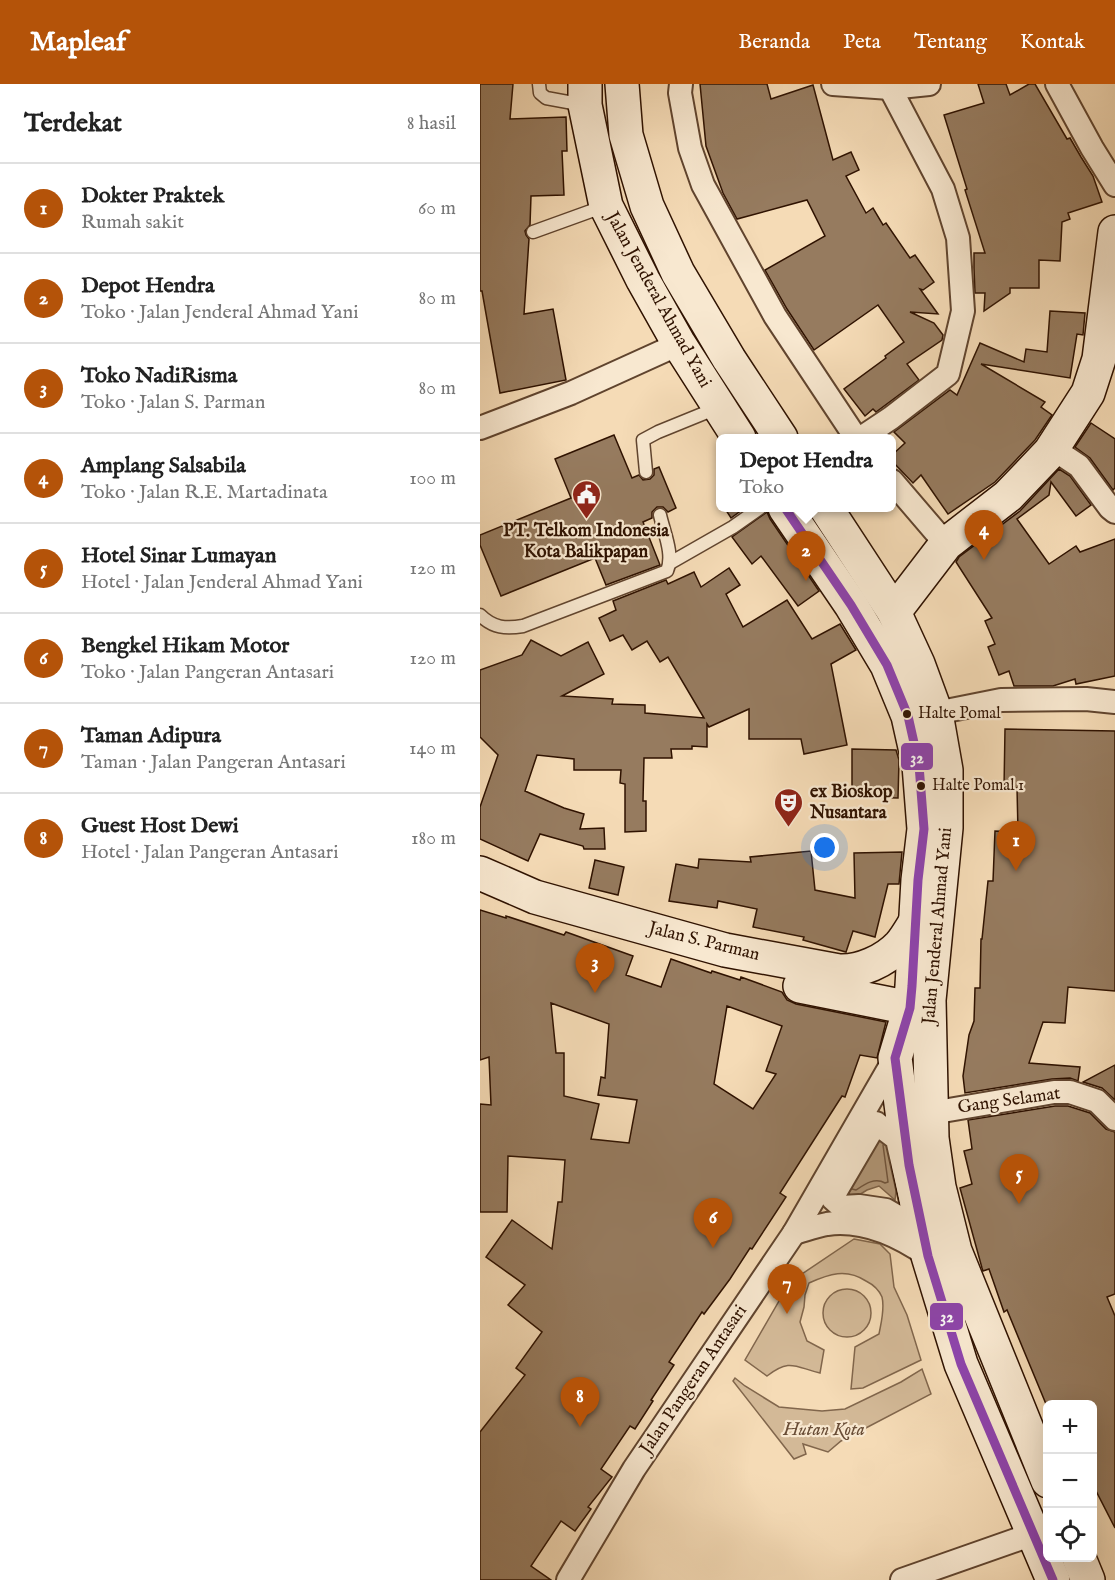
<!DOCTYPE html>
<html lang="id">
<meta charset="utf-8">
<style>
body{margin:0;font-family:"IM FELL English",serif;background:#f2f2f2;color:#222}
.controls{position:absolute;right:18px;bottom:18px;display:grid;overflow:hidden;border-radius:9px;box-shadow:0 6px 24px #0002}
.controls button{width:54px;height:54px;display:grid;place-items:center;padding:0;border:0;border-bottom:2px solid #e0e0e0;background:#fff;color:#222;font:30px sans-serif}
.you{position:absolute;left:345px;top:764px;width:21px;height:21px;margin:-15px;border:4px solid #fff;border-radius:50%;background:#1a73e8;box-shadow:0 0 0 9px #1a73e833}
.badge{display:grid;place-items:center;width:39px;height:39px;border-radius:50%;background:#b45309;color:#fff;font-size:20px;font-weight:700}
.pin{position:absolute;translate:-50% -50px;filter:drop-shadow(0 2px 3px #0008)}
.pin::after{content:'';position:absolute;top:32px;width:21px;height:18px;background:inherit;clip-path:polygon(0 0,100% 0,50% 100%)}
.popup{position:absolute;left:236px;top:350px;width:180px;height:78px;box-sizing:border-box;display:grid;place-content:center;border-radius:9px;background:#fff;filter:drop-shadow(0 2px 4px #0005);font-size:20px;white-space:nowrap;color:#767676}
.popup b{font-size:22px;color:#222}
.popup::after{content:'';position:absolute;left:50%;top:100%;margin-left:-12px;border:12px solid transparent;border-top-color:#fff}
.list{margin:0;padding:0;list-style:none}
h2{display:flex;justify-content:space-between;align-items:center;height:78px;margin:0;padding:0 24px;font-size:26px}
h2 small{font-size:20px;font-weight:400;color:#767676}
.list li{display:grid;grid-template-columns:39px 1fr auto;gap:18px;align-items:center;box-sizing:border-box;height:90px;padding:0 24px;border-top:2px solid #e0e0e0}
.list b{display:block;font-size:22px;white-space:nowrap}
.list p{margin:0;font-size:20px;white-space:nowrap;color:#767676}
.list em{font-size:20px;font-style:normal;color:#767676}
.icon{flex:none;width:33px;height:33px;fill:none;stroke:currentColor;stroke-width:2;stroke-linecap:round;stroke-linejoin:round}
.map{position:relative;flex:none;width:635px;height:1496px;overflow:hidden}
header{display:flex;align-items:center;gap:36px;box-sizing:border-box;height:84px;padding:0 30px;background:#b45309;color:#fff}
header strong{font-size:28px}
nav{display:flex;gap:33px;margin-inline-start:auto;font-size:21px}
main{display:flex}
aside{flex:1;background:#fff}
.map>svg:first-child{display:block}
.green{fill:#d3b997;stroke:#81664c;stroke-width:1.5}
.water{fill:#b29778;stroke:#7e6248;stroke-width:1.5}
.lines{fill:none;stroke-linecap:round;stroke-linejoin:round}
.shore{stroke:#70543c;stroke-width:1.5}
.building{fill:#967b5f;stroke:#2f1200;stroke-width:1.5;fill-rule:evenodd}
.lane-casing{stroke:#60442e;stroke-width:15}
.street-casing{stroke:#60442e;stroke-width:26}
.secondary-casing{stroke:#2f1200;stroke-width:36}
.lane{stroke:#f8e8d0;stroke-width:12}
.street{stroke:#f8e8d0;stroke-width:22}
.secondary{stroke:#f8e8d0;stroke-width:33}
.bus-1-casing{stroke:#f8e8d0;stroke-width:14}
.bus-1{stroke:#8e44ad;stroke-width:9}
.bus-dot{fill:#2f1200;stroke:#f8e8d0;stroke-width:2}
.labels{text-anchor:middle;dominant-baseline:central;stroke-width:4.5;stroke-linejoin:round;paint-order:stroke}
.bus-label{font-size:16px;fill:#2f1200;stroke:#f8e8d0;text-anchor:start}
.street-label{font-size:18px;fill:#2f1200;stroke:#f8e8d0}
.poi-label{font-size:18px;font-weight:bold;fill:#2f1200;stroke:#f8e8d0}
.park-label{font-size:18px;font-style:italic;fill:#684c35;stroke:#f8e8d0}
.line-badge{stroke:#f8e8d0;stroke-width:2}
.badge-label{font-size:16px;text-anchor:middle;font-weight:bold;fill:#fff}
</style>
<header>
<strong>Mapleaf</strong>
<nav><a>Beranda</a><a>Peta</a><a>Tentang</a><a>Kontak</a></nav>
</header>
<main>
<aside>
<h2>Terdekat<small>8 hasil</small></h2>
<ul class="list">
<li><span class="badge">1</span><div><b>Dokter Praktek</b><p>Rumah sakit</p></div><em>60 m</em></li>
<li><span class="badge">2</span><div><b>Depot Hendra</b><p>Toko · Jalan Jenderal Ahmad Yani</p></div><em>80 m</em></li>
<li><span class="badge">3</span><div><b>Toko NadiRisma</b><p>Toko · Jalan S. Parman</p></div><em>80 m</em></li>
<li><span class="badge">4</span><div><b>Amplang Salsabila</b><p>Toko · Jalan R.E. Martadinata</p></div><em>100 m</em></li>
<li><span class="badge">5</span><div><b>Hotel Sinar Lumayan</b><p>Hotel · Jalan Jenderal Ahmad Yani</p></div><em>120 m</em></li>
<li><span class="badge">6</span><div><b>Bengkel Hikam Motor</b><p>Toko · Jalan Pangeran Antasari</p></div><em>120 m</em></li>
<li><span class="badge">7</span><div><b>Taman Adipura</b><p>Taman · Jalan Pangeran Antasari</p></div><em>140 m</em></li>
<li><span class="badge">8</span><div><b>Guest Host Dewi</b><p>Hotel · Jalan Pangeran Antasari</p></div><em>180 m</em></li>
</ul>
</aside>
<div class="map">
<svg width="635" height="1496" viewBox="0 0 635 1496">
<rect width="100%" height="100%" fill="#f5dbb6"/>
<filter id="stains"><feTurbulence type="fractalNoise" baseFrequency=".00333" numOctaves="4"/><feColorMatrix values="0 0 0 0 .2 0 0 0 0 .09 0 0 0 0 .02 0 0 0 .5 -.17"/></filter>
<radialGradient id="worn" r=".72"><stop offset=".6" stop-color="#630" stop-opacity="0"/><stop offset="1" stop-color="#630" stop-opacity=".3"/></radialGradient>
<!-- green -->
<g class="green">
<path d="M374 1155 400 1160 410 1170 414 1203 427 1231 441 1276 383 1304 371 1305 375 1263 399 1250C401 1239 405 1225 402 1213 399 1206 392 1200 386 1197 366 1184 349 1190 329 1199L325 1211 324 1223 320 1238 327 1257 344 1266 340 1289C315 1283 310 1274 287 1292L265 1276 310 1198Z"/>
<circle cx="367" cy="1229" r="24"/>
<polygon points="442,1285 451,1310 361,1357 348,1368 323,1360 326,1370 314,1375 253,1297 255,1294 265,1302 299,1323 342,1327 365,1325 421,1298"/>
</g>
<!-- water -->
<polygon class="water" points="397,1047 409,1055 416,1107 415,1116 399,1102 387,1106 379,1111 359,1112"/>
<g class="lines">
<!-- shore -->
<path class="shore" d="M372 1105 376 1106C385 1100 395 1093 405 1099L408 1098 403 1061"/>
</g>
<!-- building -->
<g class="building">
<polygon points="0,0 33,0 30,35 86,33 87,67 82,67 84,111 51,112 50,141 45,147 46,151 49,155 44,230 73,225 86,296 20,309 2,207 0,207"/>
<polygon points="220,0 287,0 291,15 333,1 353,76 371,68 379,86 366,92 386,129 393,124 403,141 406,139 430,174 435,171 454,198 443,206 440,205 458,230 430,228 454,239 463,251 462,256 427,280 439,296 396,328 393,325 385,332 364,305 406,274 405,272 424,258 398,221 334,266 307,225 285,186 345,152 327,116 257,135 243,109 226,62"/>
<polygon points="498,0 526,0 530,11 549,0 555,0 587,55 590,54 601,73 613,92 622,118 588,129 590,135 582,138 580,177 559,176 559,204 530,204 530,209 504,227 505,209 495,209 494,184 494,169 505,169 485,106 487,105 464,31 504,19"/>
<polygon points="570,227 605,229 603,251 597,250 590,294 501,280 565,318 561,323 572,331 555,356 515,398 468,430 441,391 433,399 411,376 411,372 425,359 414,348 470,306 477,311 500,259 544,278 546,265 567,268"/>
<polygon points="611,339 635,355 635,404 633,406 610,374 595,363"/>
<polygon points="134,351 152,394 159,391 163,396 170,395 174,391 174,385 179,383 196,424 188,428 183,423 177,423 172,428 172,434 163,438 180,481 126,501 115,474 21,512 0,461 0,451 91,414 75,375"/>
<polygon points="579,385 590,392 611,421 596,432 571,398 569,411 537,435 569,480 596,462 600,468 635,455 635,592 596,600 595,595 573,602 534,602 529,587 519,591 508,563 515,560 505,537 512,534 476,478 479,473 540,427"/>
<polygon points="244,423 266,423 251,434"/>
<polygon points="287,428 290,435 339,507 318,522 281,472 272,480 252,453"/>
<polygon points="249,484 260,501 246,510 263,543 307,516 332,555 360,540 376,566 351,580 367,661 324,670 321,655 269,655 269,625 229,643 227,640 227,663 212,662 212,665 191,665 192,674 164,674 163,717 166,717 166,747 145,748 145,700 140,699 141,686 94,686 94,675 57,671 45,707 84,724 104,730 100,745 124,744 125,765 104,765 103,762 60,750 48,777 0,755 0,723 18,671 0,653 0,586 42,571 51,556 81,572 108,558 124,590 82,612 133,615 132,620 165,621 165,629 224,634 188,573 180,578 167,557 152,566 143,551 130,557 119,534 136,526 133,517 186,496 188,500 214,488 221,503"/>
<polygon points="525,645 635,647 635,907 588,903 585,939 563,938 549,979 600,983 598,997 590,994 572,995 485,1009 483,992 489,951 494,937 495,904 500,904 501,855 502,855 508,797 513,797 515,747 538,748 537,704 524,704"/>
<polygon points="372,665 416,666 419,676 418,714 372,713"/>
<polygon points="331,767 335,806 375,814 374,769 422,768 419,800 408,800 395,853 373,847 366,868 323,856 324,853 273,843 277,825 238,817 237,824 189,817 196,780 218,784 219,775 271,778 270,773"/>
<polygon points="115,776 144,783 138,811 109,804"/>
<path d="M0 826 26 834V832L84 851 86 848 153 872 146 891 181 903 191 875 231 889 232 887 260 896 261 893 302 908 307 916 316 920 406 938 397 974 380 971 365 1013 362 1012 300 1109 306 1113 272 1165 270 1164 250 1195 224 1230 222 1228 189 1278 194 1281 171 1316 173 1317 155 1345 150 1342 121 1385 132 1393 108 1423 111 1425 95 1447 81 1437 51 1482 71 1496H0V1348L45 1291 36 1284 62 1248 28 1221 45 1201 6 1173 32 1136 72 1165 78 1118H82L85 1076 28 1072 27 1128H0V1020L11 1021 9 973 0 976ZM71 919 129 940 125 994 121 993 118 1011 157 1016 149 1059 111 1055 119 1020 84 1012V969H76ZM247 922 302 942 286 987 296 990 273 1025 234 1000Z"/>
<polygon points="635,981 635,1016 622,1004 603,998"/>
<polygon points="575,1022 588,1022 610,1029 626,1045 635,1048 635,1210 627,1213 635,1232 635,1444 612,1399 612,1320 566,1320 527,1226 524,1228 509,1185 503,1187 502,1184 480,1104 492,1100 484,1067 492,1065 488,1036"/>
</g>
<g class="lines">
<defs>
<g id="lane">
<polyline points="59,0 60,9 66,14 104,21"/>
<polyline points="53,148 125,122"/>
<polyline points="166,388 163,356 178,348 237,324"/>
<polyline points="190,479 253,443 280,424"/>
<path d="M0 531C13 544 26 545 43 542L187 487C194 470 184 449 180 431"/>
</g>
<g id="street">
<polyline points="201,0 200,9 210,64 223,101 295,232 376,354"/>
<polyline points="353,0 410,4 449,0"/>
<polyline points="577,0 612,64 635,101"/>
<polyline points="0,344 91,309 199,260"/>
<polyline points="381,354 411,334 468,290 483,227 478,154 463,105 410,4"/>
<polyline points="570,368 584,372 599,382 630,424 635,428"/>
<polyline points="412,397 466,460"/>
<polyline points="456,629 521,616 606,615 635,618"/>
<polyline points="451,1029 574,1008 590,1008 617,1017 635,1035"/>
<polygon points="396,1039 417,1055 437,1144 406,1126 379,1122 362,1123 352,1114"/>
<path d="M314 1149C325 1146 336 1142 347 1140 384 1135 418 1151 448 1172"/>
<polyline points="88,1496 154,1385 314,1149 415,974"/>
<polyline points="422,1496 553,1450"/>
</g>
<g id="secondary">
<polyline points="105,0 105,21 126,122 163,196 199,260 259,354"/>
<polyline points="142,0 146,51 167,122 198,189 249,275 301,354"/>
<polyline points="305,424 371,521 407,581 428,632 439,681 444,745 438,796 432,902 430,924 415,974 429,1081 448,1172 481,1280 573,1496"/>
<polyline points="346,424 414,528 438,580 456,629 466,686 466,744 449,916 452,1054 459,1103 475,1167 568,1397"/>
<polyline points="414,528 466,460 528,412 570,368 608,309 619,275 635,148"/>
<path d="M0 789 55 813 245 866 359 887C380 888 405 877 420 861 426 854 431 845 436 837"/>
<polyline points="320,902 430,924"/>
<polyline points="599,1474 608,1496"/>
</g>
</defs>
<!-- lane casing -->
<use href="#lane" class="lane-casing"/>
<!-- street casing -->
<use href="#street" class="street-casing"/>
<!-- secondary casing -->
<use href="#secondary" class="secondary-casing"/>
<!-- lane -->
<use href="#lane" class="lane"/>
<!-- street -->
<use href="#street" class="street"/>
<!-- secondary -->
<use href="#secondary" class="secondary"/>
<defs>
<polyline id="bus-1" points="305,424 371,521 407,581 428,632 439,681 444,745 438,796 432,902 430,924 415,974 429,1081 448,1172 481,1280 573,1496"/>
</defs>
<!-- bus-1 casing -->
<use href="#bus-1" class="bus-1-casing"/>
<!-- bus-1 -->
<use href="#bus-1" class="bus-1"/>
</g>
<!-- icons -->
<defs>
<symbol id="civic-pin" viewBox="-11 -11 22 30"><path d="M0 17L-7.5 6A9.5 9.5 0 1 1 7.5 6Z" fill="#8f2418" stroke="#f8e8d0"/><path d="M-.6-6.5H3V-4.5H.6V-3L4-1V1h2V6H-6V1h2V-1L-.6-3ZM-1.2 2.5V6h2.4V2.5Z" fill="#fff"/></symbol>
<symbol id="theatre-pin" viewBox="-11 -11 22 30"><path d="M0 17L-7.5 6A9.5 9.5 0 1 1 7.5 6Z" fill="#8f2418" stroke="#f8e8d0"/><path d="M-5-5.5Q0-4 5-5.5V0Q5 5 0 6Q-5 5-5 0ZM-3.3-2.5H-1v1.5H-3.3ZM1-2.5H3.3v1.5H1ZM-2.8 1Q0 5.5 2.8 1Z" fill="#fff"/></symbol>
</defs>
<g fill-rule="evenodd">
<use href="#civic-pin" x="90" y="394" width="33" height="45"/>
<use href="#theatre-pin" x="292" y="702" width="33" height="45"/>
</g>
<!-- markers -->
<g class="bus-dot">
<circle cx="427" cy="630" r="5"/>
<circle cx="441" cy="702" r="5"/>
</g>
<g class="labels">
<!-- bus labels -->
<g class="bus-label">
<text x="438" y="630">Halte Pomal</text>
<text x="452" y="702">Halte Pomal 1</text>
</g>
<!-- street labels -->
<g class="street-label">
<text transform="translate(178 216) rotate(61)">Jalan Jenderal Ahmad Yani</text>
<text transform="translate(458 842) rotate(-85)">Jalan Jenderal Ahmad Yani</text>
<text transform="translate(224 858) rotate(14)">Jalan S. Parman</text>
<text transform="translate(529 1017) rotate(-8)">Gang Selamat</text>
<text transform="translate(214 1296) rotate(-56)">Jalan Pangeran Antasari</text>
</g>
<!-- poi labels -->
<g class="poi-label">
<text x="106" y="447">PT. Telkom Indonesia<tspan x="106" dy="21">Kota Balikpapan</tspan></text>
<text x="330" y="708" text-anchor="start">ex Bioskop<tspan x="330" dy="21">Nusantara</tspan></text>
</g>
<!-- park labels -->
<g class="park-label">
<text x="344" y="1346">Hutan Kota</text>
</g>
</g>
<g class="line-badge">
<rect x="420" y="658" width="34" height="29" rx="6" fill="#8e44ad"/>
<rect x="449" y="1218" width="35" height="29" rx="6" fill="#8e44ad"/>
</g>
<g class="badge-label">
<text x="437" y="679">32</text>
<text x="467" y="1238">32</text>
</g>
<rect width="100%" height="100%" filter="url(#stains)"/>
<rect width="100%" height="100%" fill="url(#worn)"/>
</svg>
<div class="controls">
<button>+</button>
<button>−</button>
<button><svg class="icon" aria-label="locate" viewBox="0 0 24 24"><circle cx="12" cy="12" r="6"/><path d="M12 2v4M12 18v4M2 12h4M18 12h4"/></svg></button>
</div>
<div class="you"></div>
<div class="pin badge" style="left:536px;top:787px">1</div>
<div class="pin badge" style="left:326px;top:497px">2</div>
<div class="popup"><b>Depot Hendra</b>Toko</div>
<div class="pin badge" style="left:115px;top:909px">3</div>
<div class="pin badge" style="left:504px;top:476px">4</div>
<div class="pin badge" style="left:539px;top:1120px">5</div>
<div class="pin badge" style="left:233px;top:1164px">6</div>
<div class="pin badge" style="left:307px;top:1230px">7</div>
<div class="pin badge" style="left:100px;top:1343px">8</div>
</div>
</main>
